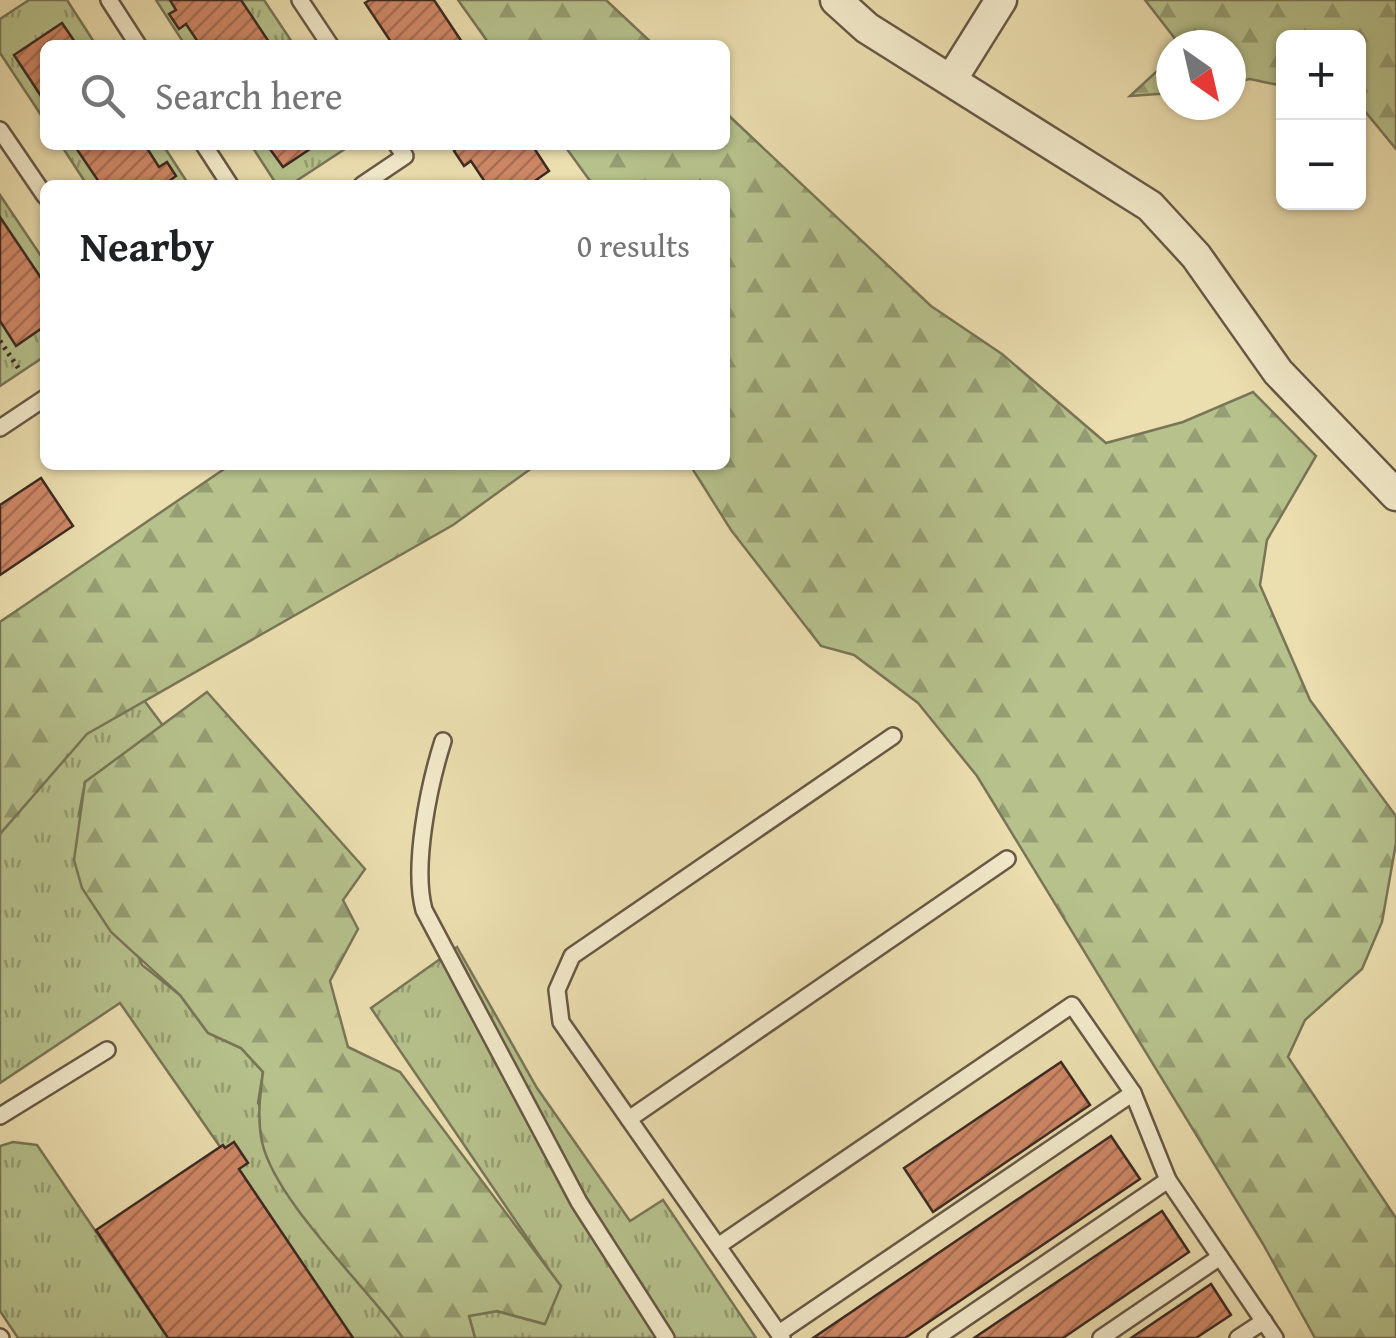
<!DOCTYPE html>
<meta charset="utf-8">
<style>
body{margin:0;font-family:"Gentium Book Plus",serif;background:#f2f2f2;color:#202124}
.controls{position:absolute;right:30px;top:30px;display:grid;overflow:hidden;border-radius:15px;box-shadow:0 2px 8px #0004}
.controls button{width:90px;height:90px;display:grid;place-items:center;padding:0;border:0;border-bottom:2px solid #e0e0e0;background:#fff;color:#202124;font:50px sans-serif}
.compass{position:absolute;left:1156px;top:30px;width:90px;height:90px;border-radius:50%;background:#fff;box-shadow:0 2px 8px #0004;rotate:146deg}
.list{margin:0;padding:0;list-style:none}
h2{display:flex;justify-content:space-between;align-items:center;height:130px;margin:0;padding:0 40px;font-size:42px}
h2 small{font-size:32px;font-weight:400;color:#757577}
.icon{flex:none;width:55px;height:55px;fill:none;stroke:currentColor;stroke-width:2;stroke-linecap:round;stroke-linejoin:round}
.map{position:relative;flex:none;width:1396px;height:1338px;overflow:hidden}
.search{position:absolute;background:#fff;box-shadow:0 2px 8px #0004;left:40px;top:40px;width:690px;height:110px;display:flex;align-items:center;gap:25px;box-sizing:border-box;padding:0 35px;border-radius:15px;color:#757577;font-size:38px}
.panel{position:absolute;background:#fff;box-shadow:0 2px 8px #0004;left:40px;top:180px;width:690px;height:290px;border-radius:15px}
.map>svg:first-child{display:block}
.grass{fill:url(#grass-tufts);stroke:#797658;stroke-width:2.5}
.forest{fill:url(#forest-firs);stroke:#797658;stroke-width:2.5}
.building{fill:url(#building-hatch);stroke:#3c2b23;stroke-width:2.5}
.lines{fill:none;stroke-linecap:round;stroke-linejoin:round}
.service-casing{stroke:#685846;stroke-width:20}
.minor-casing{stroke:#685846;stroke-width:35}
.path{stroke:#3c2b23;stroke-width:5;stroke-dasharray:2.5 5;stroke-linecap:butt}
.service{stroke:#f2eacb;stroke-width:15}
.minor{stroke:#f2eacb;stroke-width:30}
</style>
<div class="map">
<svg width="1396" height="1338" viewBox="0 0 1396 1338">
<defs>
<pattern id="grass-tufts" width="24" height="20" patternUnits="userSpaceOnUse" patternTransform="scale(2.5)"><rect width="24" height="20" fill="#b6c18c"/><path d="M3 7l-1-3M5 7V3M7 7l1-3M15 17l-1-3M17 17v-4M19 17l1-3" fill="none" stroke="#959d72"/></pattern>
<pattern id="forest-firs" width="22" height="20" patternUnits="userSpaceOnUse" patternTransform="scale(2.5)"><rect width="22" height="20" fill="#b6c18c"/><path d="M5 1l3.5 6h-7zM16 11l3.5 6h-7z" fill="#959d72"/></pattern>
<pattern id="building-hatch" width="6" height="6" patternUnits="userSpaceOnUse" patternTransform="scale(2.5)"><rect width="6" height="6" fill="#cf8867"/><path d="M-1 1l2-2M0 6l6-6M5 7l2-2" fill="none" stroke="#a96f54"/></pattern>
</defs>
<rect width="100%" height="100%" fill="#ebdeaf"/>
<filter id="stains"><feTurbulence type="fractalNoise" baseFrequency=".002" numOctaves="4"/><feColorMatrix values="0 0 0 0 .2 0 0 0 0 .09 0 0 0 0 .02 0 0 0 .5 -.17"/></filter>
<radialGradient id="worn" r=".72"><stop offset=".6" stop-color="#630" stop-opacity="0"/><stop offset="1" stop-color="#630" stop-opacity=".3"/></radialGradient>
<!-- grass -->
<g class="grass">
<polygon points="29,0 67,0 96,45 45,45 45,121 0,53 0,19"/>
<polygon points="156,0 264,0 294,45 185,45"/>
<polygon points="61,145 163,145 189,185 87,185"/>
<polygon points="251,145 351,145 290,185 277,185"/>
<polygon points="0,195 45,262 45,356 0,386"/>
<polygon points="57,584 164,727 85,782 79,814 142,965 180,995 208,1033 241,1048 263,1072 258,1103 403,1338 353,1338 120,1003 0,1083 0,622"/>
<polygon points="457,947 537,1088 630,1221 663,1200 756,1338 475,1338 469,1316 496,1311 544,1324 560,1286 371,1008"/>
<polygon points="13,1142 37,1145 168,1338 18,1338 0,1311 0,1146"/>
</g>
<!-- forest -->
<g class="forest">
<polygon points="458,0 606,0 654,45 490,45"/>
<polygon points="1145,0 1396,0 1396,149 1359,104 1358,38 1284,38 1283,86 1250,79 1231,83 1231,45 1180,45"/>
<polygon points="1171,58 1171,93 1130,96"/>
<polygon points="725,112 931,306 1002,354 1106,443 1183,422 1253,392 1316,456 1267,540 1260,585 1310,700 1396,816 1396,843 1382,922 1362,969 1305,1020 1288,1057 1396,1218 1396,1338 1315,1338 1263,1244 977,776 918,703 854,655 821,646 731,530 690,465 725,465 725,185 593,185 564,145 725,145"/>
<polygon points="230,465 536,465 453,525 87,734 0,834 0,622"/>
<path d="M207 692 365 869 343 900 358 929 330 981 348 1047 400 1072 561 1286 545 1324 497 1311 469 1316 475 1338H403C367 1287 275 1201 262 1142 257 1118 260 1095 263 1072L241 1048 208 1033 180 995 111 932 82 888 74 860 85 782Z"/>
</g>
<!-- building -->
<g class="building">
<polygon points="170,0 241,0 271,45 200,45 186,24 179,29 169,14 176,10"/>
<polygon points="370,0 434,0 464,45 393,45 365,3"/>
<polygon points="62,23 77,45 45,45 45,102 14,55"/>
<polygon points="74,145 145,145 159,167 167,162 176,176 169,181 172,185 101,185"/>
<polygon points="267,145 316,145 283,167"/>
<polygon points="532,145 549,171 529,185 487,185 471,161 464,166 454,151 460,145"/>
<polygon points="0,217 45,284 45,326 16,346 0,321"/>
<polygon points="41,478 73,526 0,575 0,505"/>
<polygon points="1061,1062 1090,1105 933,1212 904,1168"/>
<polygon points="1111,1136 1140,1179 905,1338 813,1338"/>
<polygon points="234,1142 248,1163 239,1169 353,1338 168,1338 96,1230 223,1145 225,1148"/>
<polygon points="1162,1211 1189,1252 1063,1338 974,1338"/>
<polygon points="1211,1284 1231,1315 1196,1338 1131,1338"/>
</g>
<g class="lines">
<defs>
<g id="service">
<polyline points="109,0 138,45"/>
<polyline points="300,0 330,45"/>
<polyline points="0,130 45,196"/>
<polyline points="204,145 230,185"/>
<polyline points="362,185 405,156 397,145"/>
<polyline points="0,428 45,398"/>
<path d="M443 741C429 785 412 866 424 910L579 1202 666 1338"/>
<polyline points="0,1116 107,1050"/>
<polyline points="629,1119 1007,859"/>
<polyline points="718,1246 1072,1005 1133,1093 1168,1180"/>
<polyline points="779,1333 1133,1093"/>
<polyline points="0,1337 1,1338"/>
<polyline points="782,1338 561,1022 557,990 572,956 893,736"/>
<polyline points="936,1338 1168,1180 1275,1338"/>
<polyline points="1101,1338 1220,1257"/>
<polyline points="1238,1338 1264,1321"/>
</g>
<g id="minor">
<polyline points="836,0 867,28 1150,206 1196,256 1278,372 1396,495"/>
<polyline points="951,80 1001,0"/>
</g>
</defs>
<!-- service casing -->
<use href="#service" class="service-casing"/>
<!-- minor casing -->
<use href="#minor" class="minor-casing"/>
<!-- path -->
<polyline class="path" points="0,341 21,372"/>
<!-- service -->
<use href="#service" class="service"/>
<!-- minor -->
<use href="#minor" class="minor"/>
</g>
<rect width="100%" height="100%" filter="url(#stains)"/>
<rect width="100%" height="100%" fill="url(#worn)"/>
</svg>
<div class="controls">
<button>+</button>
<button>−</button>
</div>
<svg class="compass" viewBox="-18 -18 36 36"><path d="M0-13l5 13h-10z" fill="#e53935"/><path d="M0 13l5-13h-10z" fill="#757577"/></svg>
<div class="search"><svg class="icon" aria-label="search" viewBox="0 0 24 24"><circle cx="10" cy="10" r="6"/><path d="M15 15l6 6"/></svg>Search here</div>
<section class="panel">
<h2>Nearby<small>0 results</small></h2>
<ul class="list">
</ul>
</section>
</div>
